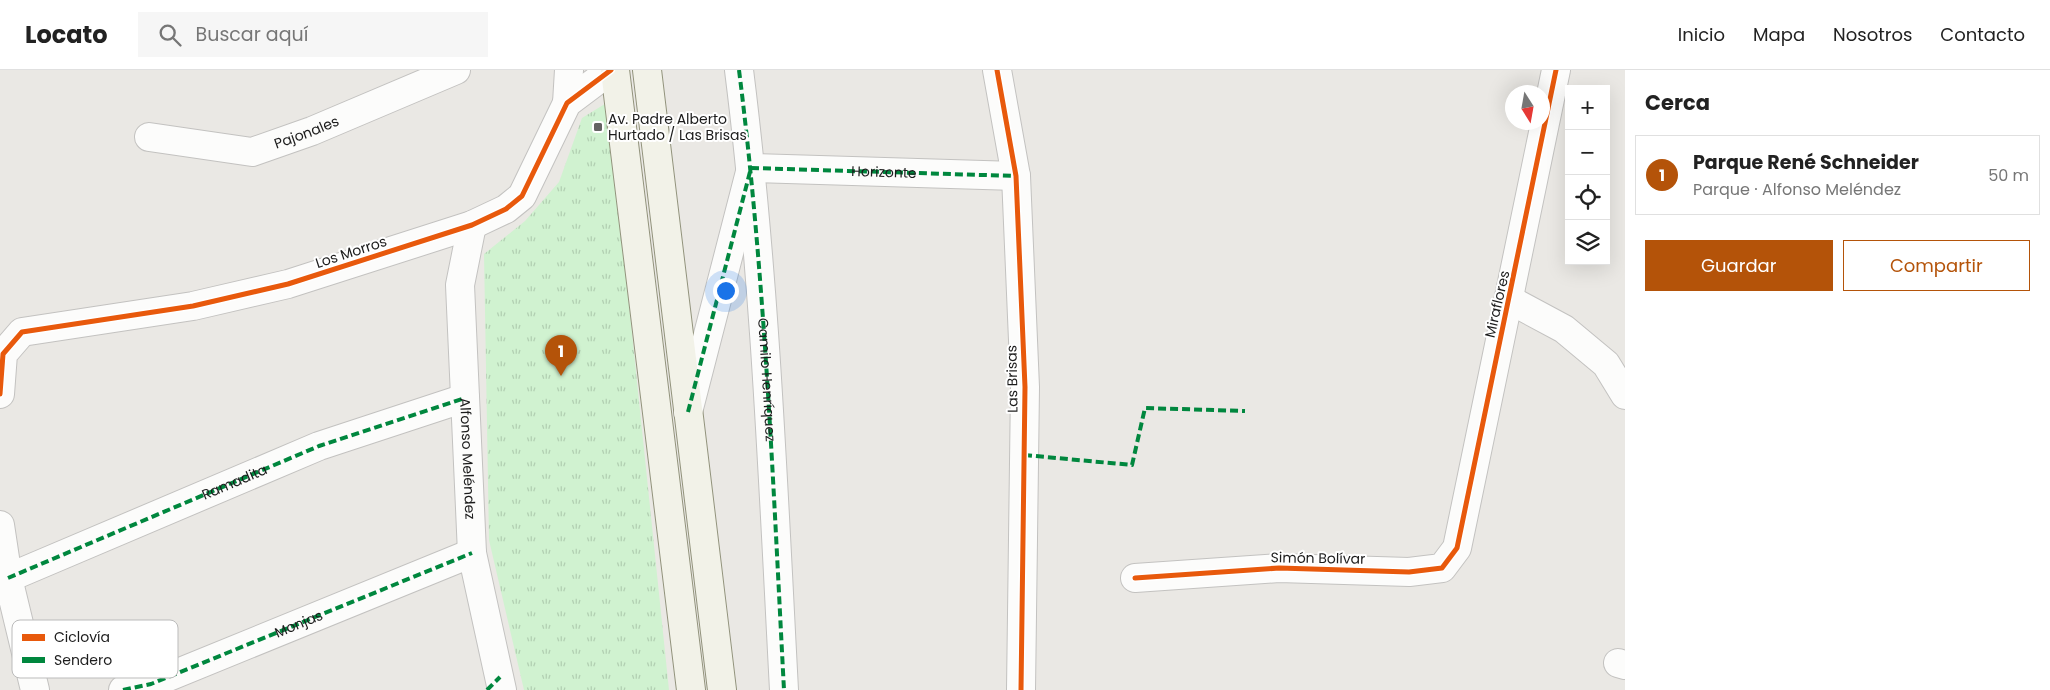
<!DOCTYPE html>
<html lang="es">
<meta charset="utf-8">
<style>
body{margin:0;font-family:Poppins,sans-serif;background:#f6f6f6;color:#222}
.controls{position:absolute;right:15px;top:15px;display:grid;overflow:hidden;border-radius:0px;box-shadow:0 5px 20px #0002}
.controls button{width:45px;height:45px;display:grid;place-items:center;padding:0;border:0;border-bottom:1px solid #e0e0e0;background:#fff;color:#222;font:25px sans-serif}
.compass{position:absolute;left:1505px;top:15px;width:45px;height:45px;border-radius:50%;background:#fff;box-shadow:0 5px 20px #0002;rotate:169deg}
.you{position:absolute;left:725px;top:220px;width:18px;height:18px;margin:-12px;border:4px solid #fff;border-radius:50%;background:#1a73e8;box-shadow:0 0 0 8px #1a73e833}
.badge{display:grid;place-items:center;width:32px;height:32px;border-radius:50%;background:#b45309;color:#fff;font-size:16px;font-weight:700}
.pin{position:absolute;translate:-50% -41px;filter:drop-shadow(0 1px 2px #0008)}
.pin::after{content:'';position:absolute;top:26px;width:18px;height:15px;background:inherit;clip-path:polygon(0 0,100% 0,50% 100%)}
.list{margin:0;padding:0;list-style:none}
h2{display:flex;justify-content:space-between;align-items:center;height:65px;margin:0;padding:0 20px;font-size:21px}
h2 small{font-size:16px;font-weight:400;color:#767676}
.list li{display:grid;grid-template-columns:32px 1fr auto;gap:15px;align-items:center;box-sizing:border-box;height:80px;margin:0 10px 10px;padding:0 10px;border:1px solid #e0e0e0;border-radius:0px}
.list b{display:block;font-size:19px;white-space:nowrap}
.list p{margin:0;font-size:16px;white-space:nowrap;color:#767676}
.list em{font-size:16px;font-style:normal;color:#767676}
.actions{display:flex;gap:10px;padding:15px 20px}
.actions a{flex:1;padding:11px 0;border:1px solid #b45309;border-radius:0px;text-align:center;font-size:18px;color:#b45309}
.actions .main{background:#b45309;color:#fff}
.icon{flex:none;width:28px;height:28px;fill:none;stroke:currentColor;stroke-width:2;stroke-linecap:round;stroke-linejoin:round}
.map{position:relative;flex:none;width:1625px;height:620px;overflow:hidden}
header{display:flex;align-items:center;gap:30px;box-sizing:border-box;height:70px;padding:0 25px;background:#fff;border-bottom:1px solid #e0e0e0}
header strong{font-size:24px}
nav{display:flex;gap:28px;margin-inline-start:auto;font-size:18px}
.search{width:350px;height:45px;background:#f6f6f6;display:flex;align-items:center;gap:12px;box-sizing:border-box;padding:0 18px;border-radius:0px;color:#767676;font-size:19px}
main{display:flex}
aside{flex:1;background:#fff}
.map>svg:first-child{display:block}
.park{fill:url(#park-tufts)}
.lines{fill:none;stroke-linecap:round;stroke-linejoin:round}
.minor-casing{stroke:#c3c2c0;stroke-width:30}
.secondary-casing{stroke:#92937c;stroke-width:30}
.minor{stroke:#fcfcfb;stroke-width:28}
.secondary{stroke:#f2f2e8;stroke-width:28}
.quiet{stroke:#00873e;stroke-width:4;stroke-dasharray:8 4;stroke-linecap:butt}
.cycleway-casing{stroke:#fff;stroke-width:8}
.cycleway{stroke:#e8590c;stroke-width:5}
.poi-dot{fill:#646362;stroke:#fff;stroke-width:2}
.labels{text-anchor:middle;dominant-baseline:central;stroke-width:4;stroke-linejoin:round;paint-order:stroke}
.poi-label{font-size:14px;fill:#1c1c1c;stroke:#fff;text-anchor:start}
.street-label{font-size:14px;fill:#1c1c1c;stroke:#fff}
.key{fill:#fff;stroke:#bbb;stroke-width:1}
.key-label{font-size:14px;fill:#1c1c1c}
</style>
<header>
<strong>Locato</strong>
<div class="search"><svg class="icon" aria-label="search" viewBox="0 0 24 24"><circle cx="10" cy="10" r="6"/><path d="M15 15l6 6"/></svg>Buscar aquí</div>
<nav><a>Inicio</a><a>Mapa</a><a>Nosotros</a><a>Contacto</a></nav>
</header>
<main>
<div class="map">
<svg width="1625" height="620" viewBox="0 0 1625 620">
<defs>
<pattern id="park-tufts" width="24" height="20" patternUnits="userSpaceOnUse" patternTransform="scale(1.25)"><rect width="24" height="20" fill="#d0f2d0"/><path d="M3 7l-1-3M5 7V3M7 7l1-3M15 17l-1-3M17 17v-4M19 17l1-3" fill="none" stroke="#b2cfb2"/></pattern>
</defs>
<rect width="100%" height="100%" fill="#eae8e4"/>
<!-- park -->
<polygon class="park" points="608,32 669,620 524,620 489,470 484,184 525,151 559,112 582,48"/>
<g class="lines">
<defs>
<g id="minor">
<path d="M739 0C765 206 773 413 784 620"/>
<polyline points="997,0 1016,106 1025,317 1021,620"/>
<polyline points="567,33 569,0"/>
<path id="s1" d="M149 67 252 82 312 61 456 0"/>
<path id="s2" d="M472 155 460 215 472 483 502 620"/>
<polyline points="1510,230 1564,259 1606,294 1625,325"/>
<polyline points="0,324 3,284 22,262 193,236 288,214 472,155 506,139 522,126 567,33 611,0"/>
<path id="s3" d="M688 342 751 98 1016 106"/>
<polyline points="0,455 8,508 35,620"/>
<path id="s4" d="M8 508 319 376 465 328"/>
<polyline points="1135,508 1279,498 1409,502 1442,498 1457,478 1556,0"/>
<polyline points="1618,593 1625,595"/>
<path id="s5" d="M123 620 151 614 472 483"/>
</g>
<g id="secondary">
<polyline points="615,0 691,620"/>
<polyline points="647,0 722,620"/>
</g>
</defs>
<!-- minor casing -->
<use href="#minor" class="minor-casing"/>
<!-- secondary casing -->
<use href="#secondary" class="secondary-casing"/>
<!-- minor -->
<use href="#minor" class="minor"/>
<!-- secondary -->
<use href="#secondary" class="secondary"/>
<!-- quiet -->
<g class="quiet">
<path id="s6" d="M739 0C765 206 773 413 784 620"/>
<polyline points="688,342 751,98 1016,106"/>
<polyline points="1024,385 1132,395 1145,338 1245,341"/>
<polyline points="8,508 319,376 465,328"/>
<polyline points="123,620 151,614 472,483"/>
<polyline points="487,620 500,607"/>
</g>
<defs>
<g id="cycleway">
<polyline points="997,0 1016,106 1025,317 1021,620"/>
<polyline points="0,324 3,284 22,262 193,236 288,214 472,155 506,139 522,126 567,33 611,0"/>
<polyline points="1135,508 1279,498 1409,502 1442,498 1457,478 1556,0"/>
</g>
</defs>
<!-- cycleway casing -->
<use href="#cycleway" class="cycleway-casing"/>
<!-- cycleway -->
<use href="#cycleway" class="cycleway"/>
</g>
<!-- markers -->
<rect class="poi-dot" x="593" y="52" width="10" height="10" rx="2.5"/>
<g class="labels">
<!-- poi labels -->
<g class="poi-label">
<text x="608" y="49">Av. Padre Alberto<tspan x="608" dy="16">Hurtado / Las Brisas</tspan></text>
</g>
<!-- street labels -->
<g class="street-label">
<text stroke="none"><textPath href="#s1" startOffset="162">Pajonales</textPath></text>
<text stroke="none"><textPath href="#s3" startOffset="385">Horizonte</textPath></text>
<text transform="translate(351 182) rotate(-18)">Los Morros</text>
<text transform="translate(1497 234) rotate(-77)">Miraflores</text>
<text transform="translate(1012 309) rotate(-91)">Las Brisas</text>
<text stroke="none"><textPath href="#s6" startOffset="311">Camilo Henríquez</textPath></text>
<text stroke="none"><textPath href="#s2" startOffset="235">Alfonso Meléndez</textPath></text>
<text stroke="none"><textPath href="#s4" startOffset="246">Ramadita</textPath></text>
<text transform="translate(1318 488) rotate(1)">Simón Bolívar</text>
<text stroke="none"><textPath href="#s5" startOffset="188">Monjas</textPath></text>
</g>
</g>
<!-- legend -->
<rect x="12" y="550" width="166" height="58" rx="8" class="key"/>
<rect x="22" y="564" width="23" height="7" fill="#e8590c"/>
<rect x="22" y="587" width="23" height="6" fill="#00873e"/>
<g class="key-label">
<text x="54" y="572">Ciclovía</text>
<text x="54" y="595">Sendero</text>
</g>
</svg>
<div class="controls">
<button>+</button>
<button>−</button>
<button><svg class="icon" aria-label="locate" viewBox="0 0 24 24"><circle cx="12" cy="12" r="6"/><path d="M12 2v4M12 18v4M2 12h4M18 12h4"/></svg></button>
<button><svg class="icon" aria-label="layers" viewBox="0 0 24 24"><path d="M12 4l9 5-9 5-9-5zM3 14l9 5 9-5"/></svg></button>
</div>
<svg class="compass" viewBox="-18 -18 36 36"><path d="M0-13l5 13h-10z" fill="#e53935"/><path d="M0 13l5-13h-10z" fill="#767676"/></svg>
<div class="you"></div>
<div class="pin badge" style="left:561px;top:306px">1</div>
</div>
<aside>
<h2>Cerca<small></small></h2>
<ul class="list">
<li><span class="badge">1</span><div><b>Parque René Schneider</b><p>Parque · Alfonso Meléndez</p></div><em>50 m</em></li>
</ul>
<div class="actions"><a class="main">Guardar</a><a>Compartir</a></div>
</aside>
</main>
